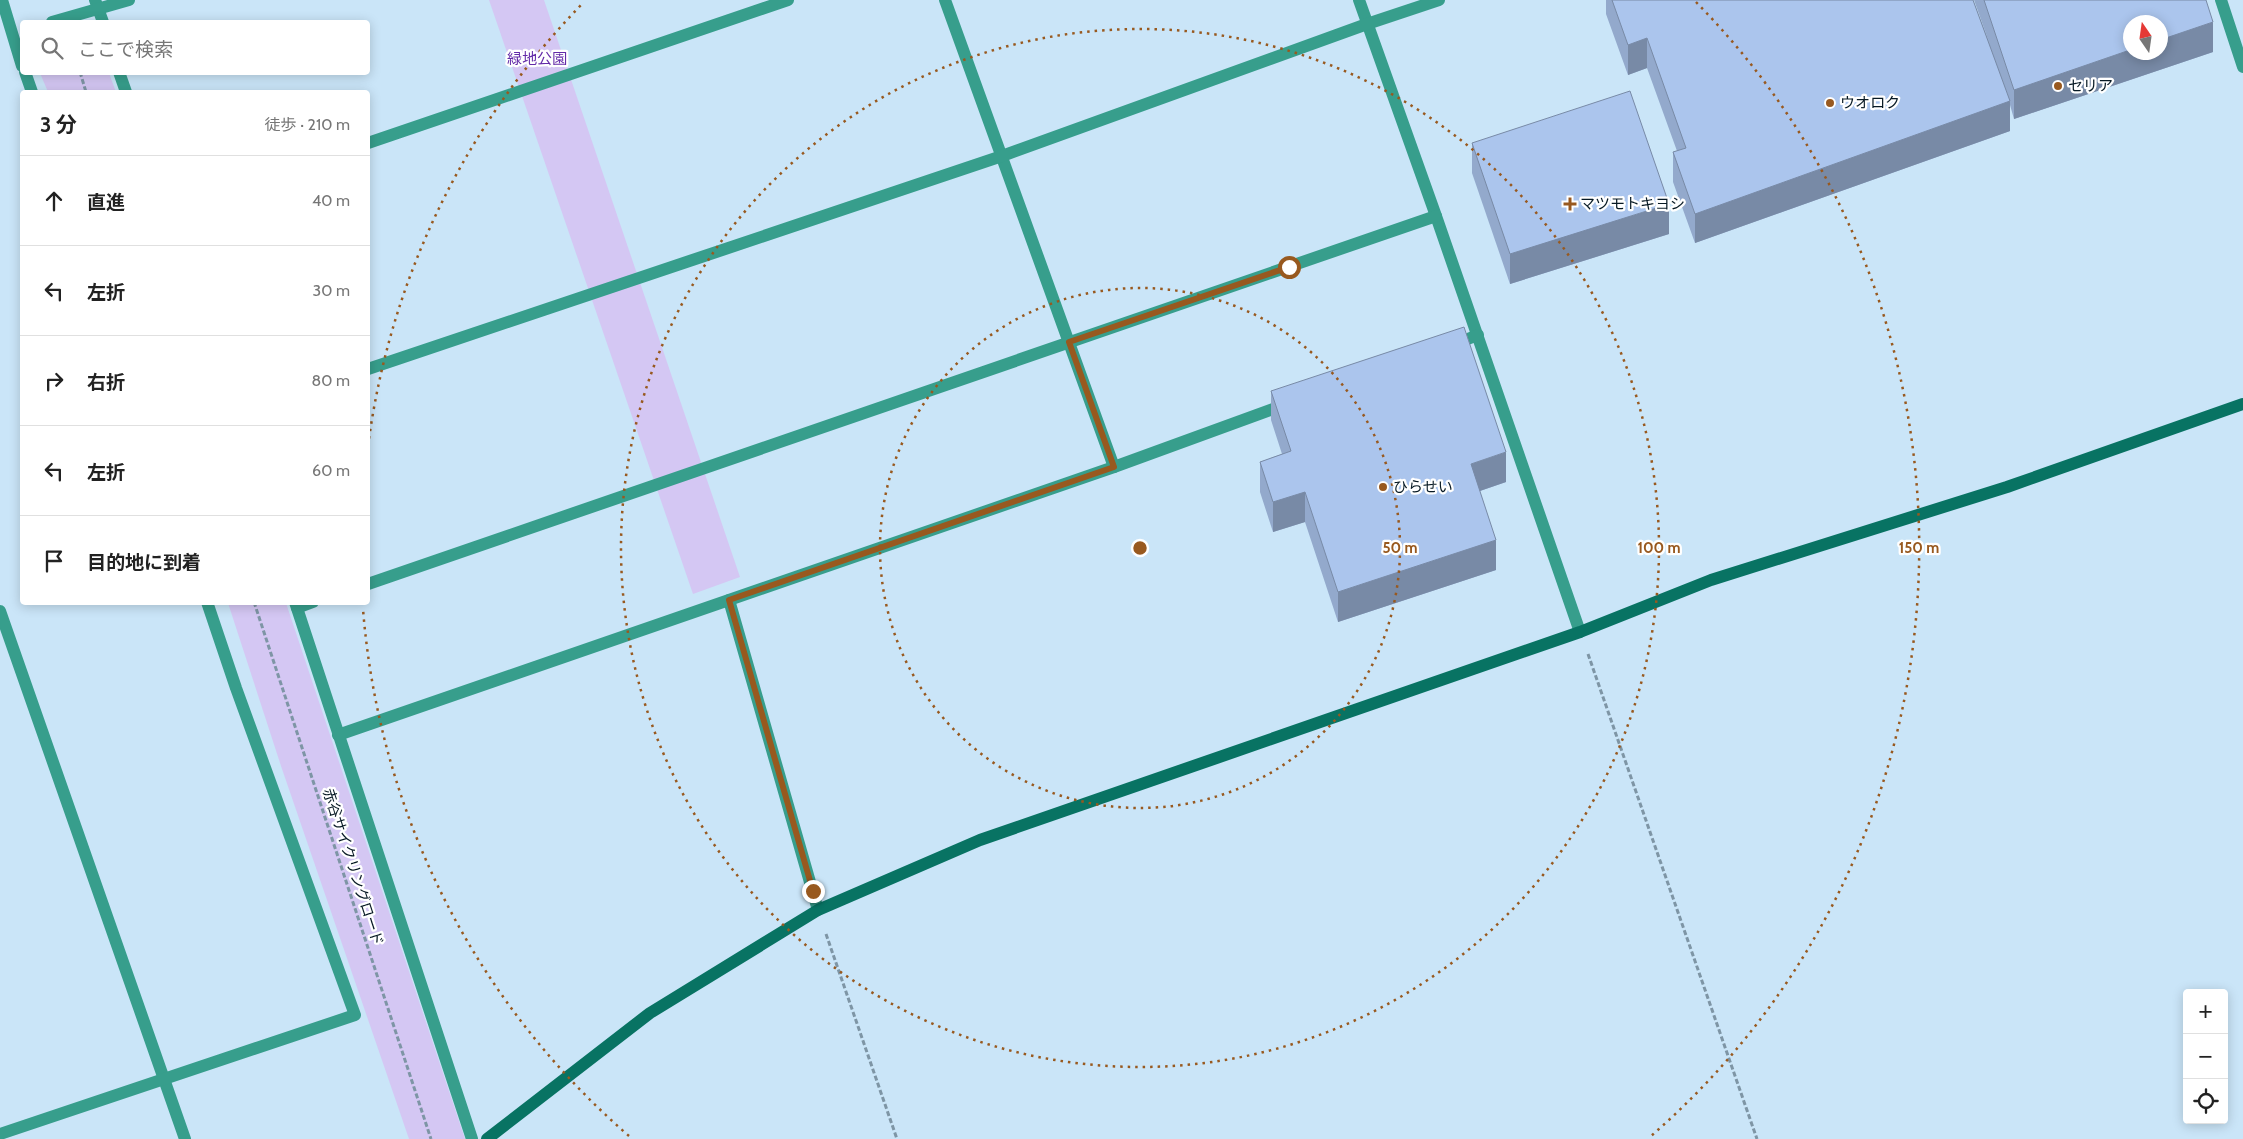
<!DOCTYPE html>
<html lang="ja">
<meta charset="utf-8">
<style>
body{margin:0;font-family:Cabin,"Noto Sans JP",sans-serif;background:#f2f2f2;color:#222}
.controls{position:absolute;right:15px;bottom:15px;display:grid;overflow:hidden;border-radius:5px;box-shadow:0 2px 12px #0003}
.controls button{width:45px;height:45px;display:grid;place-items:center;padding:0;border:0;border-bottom:1px solid #e0e0e0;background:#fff;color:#222;font:25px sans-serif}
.compass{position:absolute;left:2123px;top:15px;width:45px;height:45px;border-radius:50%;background:#fff;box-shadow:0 2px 12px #0003;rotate:347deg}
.stop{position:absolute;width:15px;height:15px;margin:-11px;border:4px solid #98591f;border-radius:50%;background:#fff}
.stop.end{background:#98591f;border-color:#fff;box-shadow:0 1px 5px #0008}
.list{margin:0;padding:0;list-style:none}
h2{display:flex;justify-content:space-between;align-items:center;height:65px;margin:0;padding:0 20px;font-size:21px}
h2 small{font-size:16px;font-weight:400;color:#767676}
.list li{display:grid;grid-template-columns:32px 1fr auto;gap:15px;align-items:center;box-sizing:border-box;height:90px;padding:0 20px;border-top:1px solid #e0e0e0}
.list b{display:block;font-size:19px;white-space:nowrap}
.list em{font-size:16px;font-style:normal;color:#767676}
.icon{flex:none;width:28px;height:28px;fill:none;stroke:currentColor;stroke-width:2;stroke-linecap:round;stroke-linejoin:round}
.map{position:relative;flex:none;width:2243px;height:1139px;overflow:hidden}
.search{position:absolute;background:#fff;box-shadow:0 2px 12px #0003;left:20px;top:20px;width:350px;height:55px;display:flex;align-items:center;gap:12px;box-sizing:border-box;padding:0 18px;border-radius:5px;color:#767676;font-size:19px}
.panel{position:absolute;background:#fff;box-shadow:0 2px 12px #0003;left:20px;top:90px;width:350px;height:515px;border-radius:5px}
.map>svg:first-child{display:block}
.green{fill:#d4c7f3}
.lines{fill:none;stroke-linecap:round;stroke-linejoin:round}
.path{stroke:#7e95a5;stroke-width:3;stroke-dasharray:5 2.5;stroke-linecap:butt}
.street{stroke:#379e8c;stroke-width:12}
.secondary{stroke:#087363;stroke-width:12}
.wall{fill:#93a9cc}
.shaded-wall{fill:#788aa6}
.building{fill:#abc5ed;stroke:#788aa6}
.route{stroke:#98591f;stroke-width:6}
.ring{fill:none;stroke:#98591f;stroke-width:2.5;stroke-dasharray:2.5 5}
.poi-dot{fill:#98591f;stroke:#fff;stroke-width:2}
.labels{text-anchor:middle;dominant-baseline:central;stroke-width:4.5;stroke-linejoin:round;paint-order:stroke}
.park-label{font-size:15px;fill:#632aa8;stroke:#fff}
.poi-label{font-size:15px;fill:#071924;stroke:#fff;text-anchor:start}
.street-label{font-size:15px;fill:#071924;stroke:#fff}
.centre{fill:#98591f;stroke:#fff;stroke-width:2.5}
.ring-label{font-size:15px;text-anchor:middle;font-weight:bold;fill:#98591f;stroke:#fff;stroke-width:4.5;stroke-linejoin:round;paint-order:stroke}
</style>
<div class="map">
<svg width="2243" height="1139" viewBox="0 0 2243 1139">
<rect width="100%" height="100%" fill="#cae5f8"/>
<!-- green -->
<g class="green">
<polygon points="489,0 544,0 740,577 693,594"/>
<polygon points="40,73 109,73 116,92 48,92"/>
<polygon points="228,603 286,603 465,1139 409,1139 281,766"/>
</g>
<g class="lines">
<!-- path -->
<g class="path">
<polyline points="80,72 86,92"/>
<polyline points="254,602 431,1139"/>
<polyline points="1588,654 1757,1139"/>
<polyline points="826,934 897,1139"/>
</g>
<!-- street -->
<g class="street">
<polyline points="2,0 22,66"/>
<polyline points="95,0 103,22"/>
<polyline points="945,0 1114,467"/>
<polyline points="1359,0 1436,216 1580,632"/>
<polyline points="2221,0 2243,67"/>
<polyline points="52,22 129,0"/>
<polyline points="25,72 32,92"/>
<polyline points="119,72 126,92"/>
<polyline points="368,143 788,0"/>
<polyline points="1452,345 1478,335"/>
<polyline points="368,369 1002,156 1367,24 1439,0"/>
<polyline points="368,584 1436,216"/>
<polyline points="729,600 818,910"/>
<polyline points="295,602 472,1139"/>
<polyline points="297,608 313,602"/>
<polyline points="0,611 185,1139"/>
<polyline points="338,735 1114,467 1287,404"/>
<polyline points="0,1134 355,1015 236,688 207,602"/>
</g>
<!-- secondary -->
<polyline class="secondary" points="487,1139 650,1013 818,910 980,840 1580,632 1711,580 2007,487 2243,404"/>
</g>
<!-- wall -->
<g class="wall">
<polygon points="1606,0 1973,0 1990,45 1974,0 2206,0 2213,52 2014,119 2010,105 2010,131 1695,243 1673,182 1673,152 1677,151 1647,68 1628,75 1606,14"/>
<polygon points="1472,143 1669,234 1510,284 1472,173"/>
<polygon points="1271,391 1506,482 1480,491 1496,570 1338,622 1305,522 1273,532 1260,492 1260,462 1282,454 1271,420"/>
</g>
<!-- shaded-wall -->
<g class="shaded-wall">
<polygon points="2213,22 2213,52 2014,119 2014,90 2130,50 2130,52 2160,52 2160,40"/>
<polygon points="1647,38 1647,68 1628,75 1628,45"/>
<polygon points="2010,101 2010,131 1695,243 1695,214"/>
<polygon points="1669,204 1669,234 1510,284 1510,254"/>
<polygon points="1506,452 1506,482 1471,494 1471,464"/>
<polygon points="1305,492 1305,522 1273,532 1273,502"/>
<polygon points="1496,540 1496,570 1338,622 1338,592"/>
</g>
<!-- building -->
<g class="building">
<polygon points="1612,0 1973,0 2010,101 1695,214 1673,152 1686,148 1647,38 1628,45"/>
<polygon points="1984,0 2206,0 2213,22 2160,40 2160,22 2130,22 2130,50 2014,90"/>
<polygon points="1630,91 1669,204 1510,254 1472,143"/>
<polygon points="1464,327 1506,452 1471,464 1496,540 1338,592 1305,492 1273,502 1260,462 1291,451 1271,391"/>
</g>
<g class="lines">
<!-- route -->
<polyline class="route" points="813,891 729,600 1114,467 1069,342 1289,267"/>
</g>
<!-- distance rings -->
<g class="ring">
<circle cx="1140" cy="548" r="260"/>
<circle cx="1140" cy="548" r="519"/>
<path d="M629 1136A779 779 0 0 1 363 609M368 446A779 779 0 0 1 584 2M1696 2A779 779 0 0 1 1651 1136"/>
</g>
<!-- markers -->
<g class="poi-dot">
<circle cx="2058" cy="86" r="5"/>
<circle cx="1830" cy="103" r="5"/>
<path d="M1567.5 196.5h5v5h5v5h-5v5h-5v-5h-5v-5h5z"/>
<circle cx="1383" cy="487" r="5"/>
</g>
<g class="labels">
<!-- park labels -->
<g class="park-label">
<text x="537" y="59">緑地公園</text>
</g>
<!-- poi labels -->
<g class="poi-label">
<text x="2068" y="86">セリア</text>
<text x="1840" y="103">ウオロク</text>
<text x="1580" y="204">マツモトキヨシ</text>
<text x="1393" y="487">ひらせい</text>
</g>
<!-- street labels -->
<g class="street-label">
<text transform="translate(353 867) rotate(72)">赤谷サイクリングロード</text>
</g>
</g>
<circle cx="1140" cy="548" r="8" class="centre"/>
<g class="ring-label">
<text x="1400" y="553">50 m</text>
<text x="1659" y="553">100 m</text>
<text x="1919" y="553">150 m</text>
</g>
</svg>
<div class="controls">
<button>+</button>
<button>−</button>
<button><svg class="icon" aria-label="locate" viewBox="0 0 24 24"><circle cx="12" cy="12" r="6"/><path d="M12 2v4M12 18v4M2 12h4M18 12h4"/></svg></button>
</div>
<svg class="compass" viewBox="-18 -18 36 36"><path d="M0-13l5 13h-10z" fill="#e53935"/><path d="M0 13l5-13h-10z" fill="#767676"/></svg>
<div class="stop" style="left:1289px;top:267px"></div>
<div class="stop end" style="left:813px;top:891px"></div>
<div class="search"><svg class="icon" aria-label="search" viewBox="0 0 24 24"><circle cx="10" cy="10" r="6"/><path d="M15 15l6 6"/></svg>ここで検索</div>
<section class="panel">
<h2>3 分<small>徒歩 · 210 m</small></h2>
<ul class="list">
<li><svg class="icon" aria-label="ahead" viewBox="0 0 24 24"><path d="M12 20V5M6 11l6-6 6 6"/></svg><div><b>直進</b></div><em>40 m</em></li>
<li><svg class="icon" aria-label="left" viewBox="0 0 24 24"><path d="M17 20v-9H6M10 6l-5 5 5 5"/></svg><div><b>左折</b></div><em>30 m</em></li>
<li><svg class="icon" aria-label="right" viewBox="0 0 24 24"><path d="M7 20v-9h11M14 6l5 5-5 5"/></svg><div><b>右折</b></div><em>80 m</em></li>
<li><svg class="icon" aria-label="left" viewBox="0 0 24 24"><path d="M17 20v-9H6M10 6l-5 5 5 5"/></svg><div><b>左折</b></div><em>60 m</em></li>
<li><svg class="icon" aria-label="arrive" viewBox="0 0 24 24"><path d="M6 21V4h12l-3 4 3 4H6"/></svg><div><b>目的地に到着</b></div></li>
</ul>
</section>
</div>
